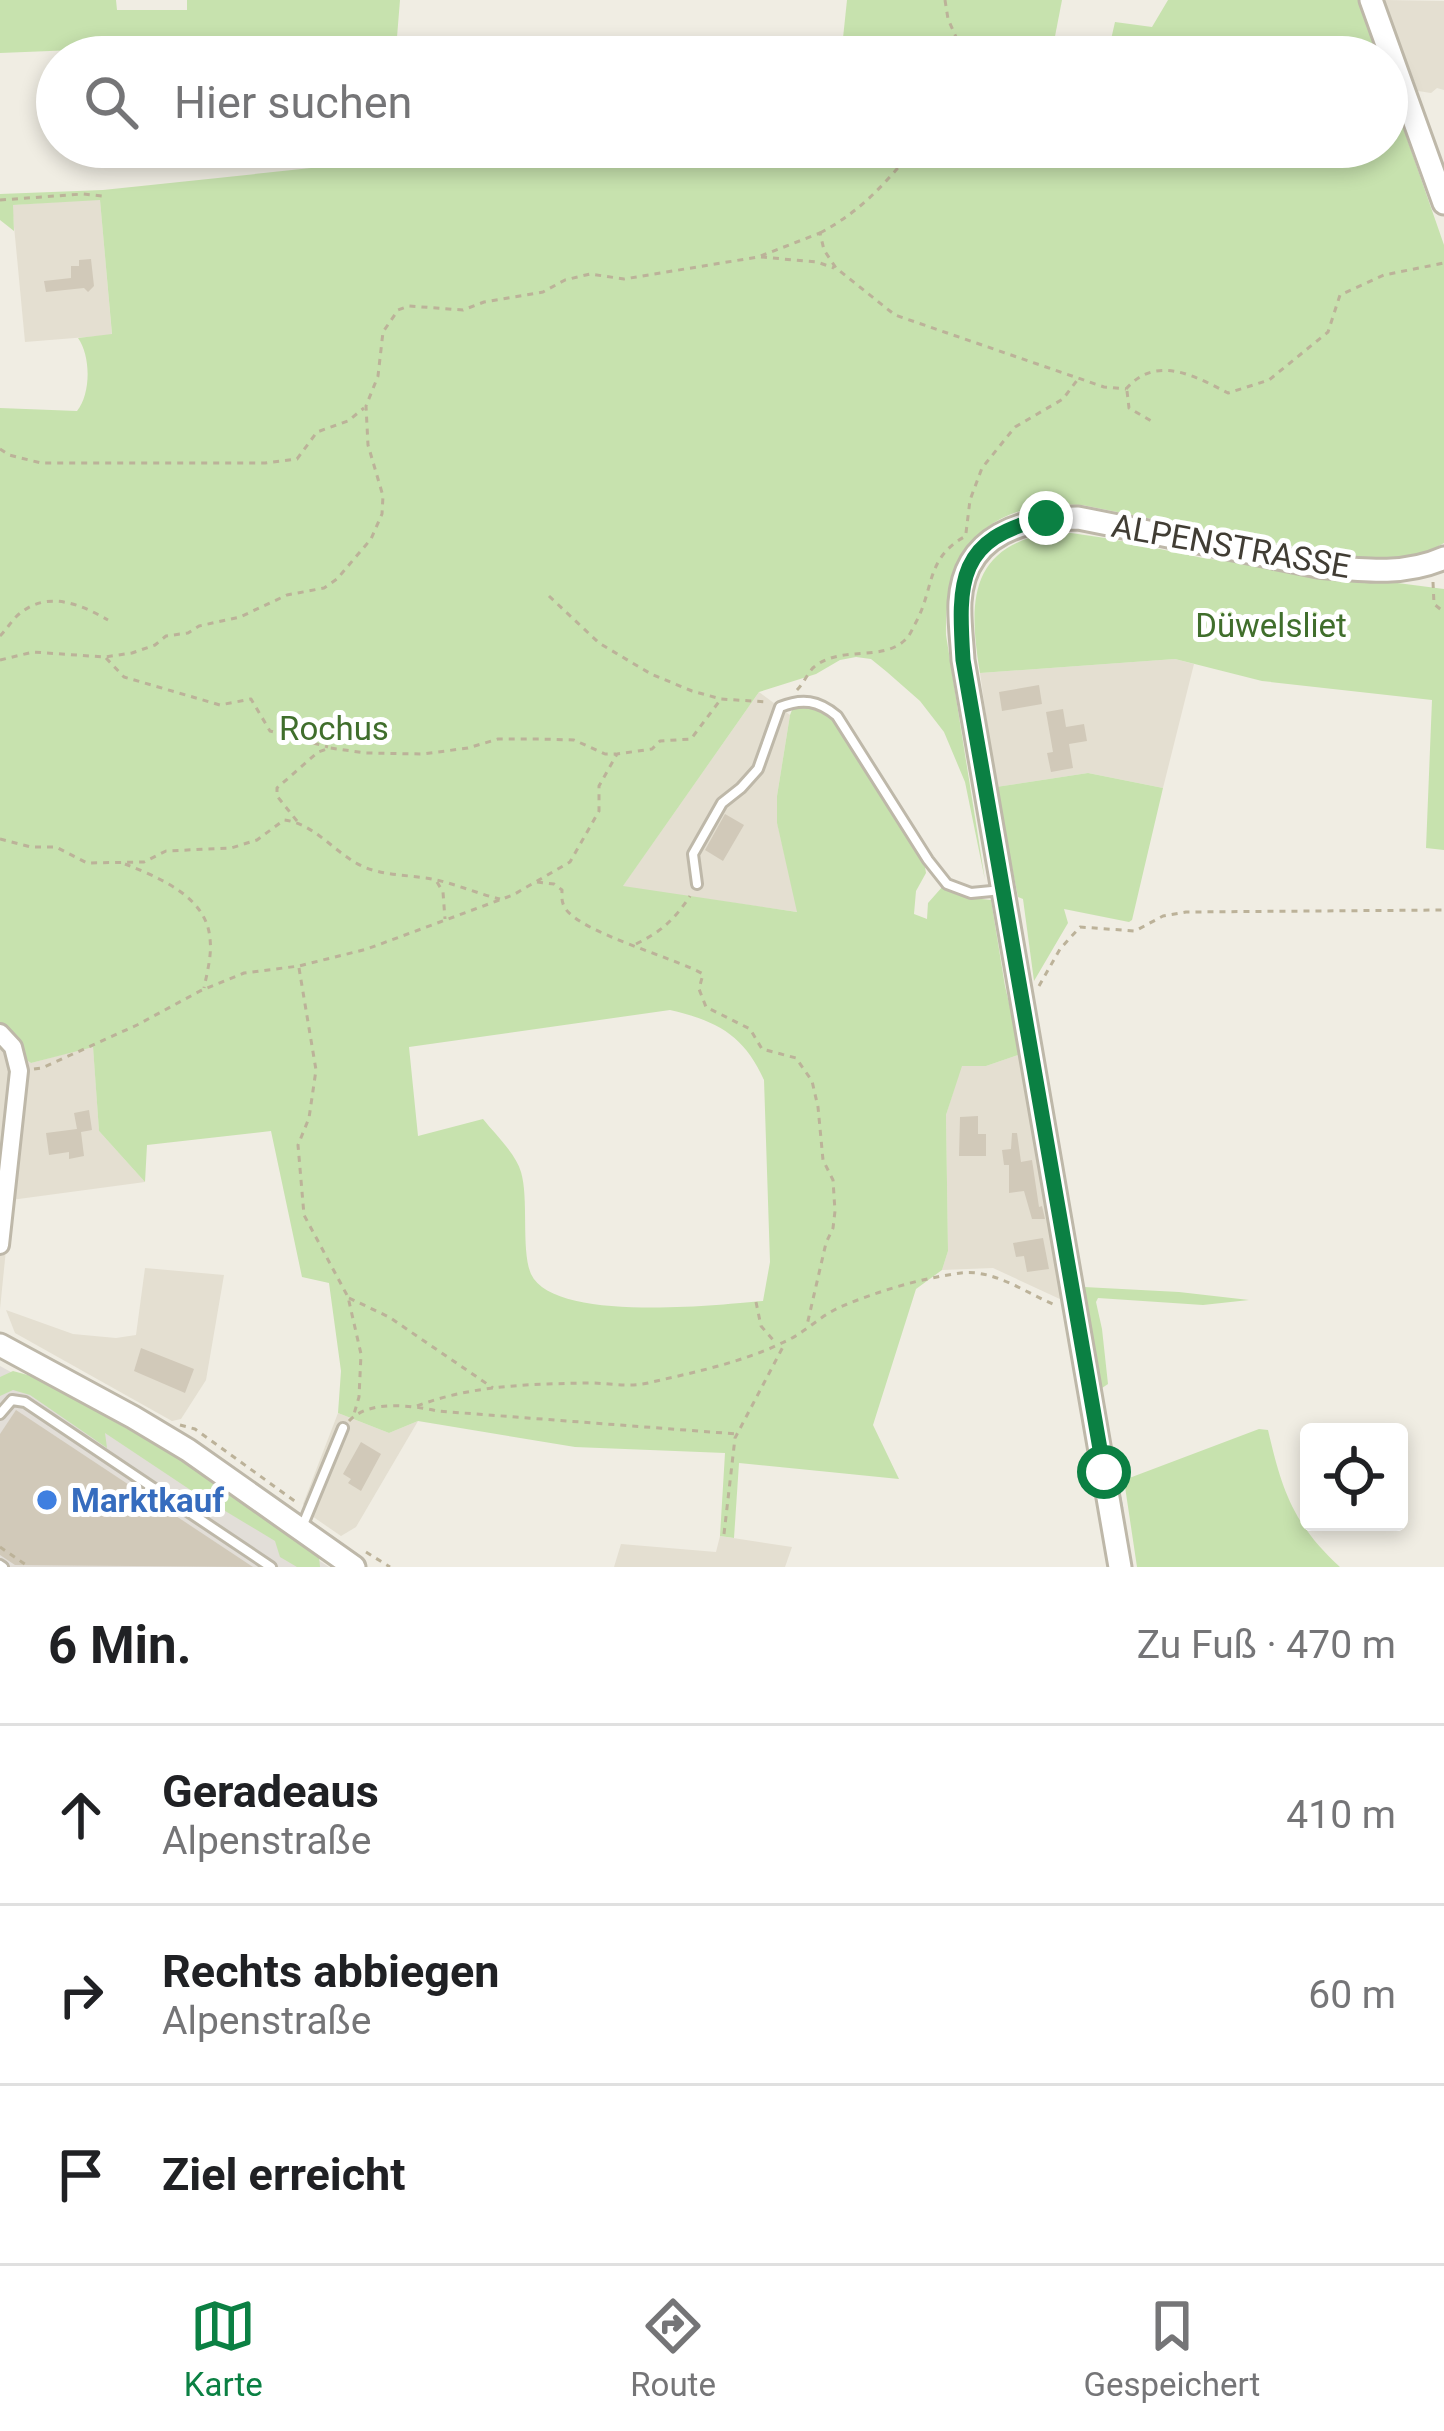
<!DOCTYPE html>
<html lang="de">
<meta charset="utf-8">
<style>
body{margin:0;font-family:Roboto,sans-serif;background:#f2f2f2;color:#202124}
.controls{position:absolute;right:36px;bottom:36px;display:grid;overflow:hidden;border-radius:12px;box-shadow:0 6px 18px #0003}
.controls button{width:108px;height:108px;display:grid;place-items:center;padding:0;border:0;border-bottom:3px solid #e0e0e0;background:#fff;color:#202124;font:60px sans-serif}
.stop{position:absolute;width:36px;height:36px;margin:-27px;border:9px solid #0b8043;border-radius:50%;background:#fff}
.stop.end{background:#0b8043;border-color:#fff;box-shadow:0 3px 12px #0008}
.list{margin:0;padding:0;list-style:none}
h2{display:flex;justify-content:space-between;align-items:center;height:156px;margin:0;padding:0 48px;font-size:51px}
h2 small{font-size:39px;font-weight:400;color:#757577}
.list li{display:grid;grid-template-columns:78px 1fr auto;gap:36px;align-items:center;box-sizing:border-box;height:180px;padding:0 48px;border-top:3px solid #e0e0e0}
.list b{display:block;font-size:45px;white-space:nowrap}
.list p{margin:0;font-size:39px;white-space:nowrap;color:#757577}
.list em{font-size:39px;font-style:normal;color:#757577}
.icon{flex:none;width:66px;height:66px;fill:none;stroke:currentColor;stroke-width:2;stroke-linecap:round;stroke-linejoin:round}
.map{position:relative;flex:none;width:1444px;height:1567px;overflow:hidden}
.search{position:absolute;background:#fff;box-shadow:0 6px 18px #0003;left:36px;right:36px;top:36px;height:132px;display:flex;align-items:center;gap:30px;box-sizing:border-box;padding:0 42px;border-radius:66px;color:#757577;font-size:45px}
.sheet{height:696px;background:#fff}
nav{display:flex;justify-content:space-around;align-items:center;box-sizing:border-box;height:168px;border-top:3px solid #e0e0e0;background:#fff;font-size:33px;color:#757577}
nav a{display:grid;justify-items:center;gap:6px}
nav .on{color:#0b8043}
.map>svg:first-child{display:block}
.residential{fill:#e4dfd1}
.industrial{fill:#e2ded8}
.green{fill:#c7e2ae;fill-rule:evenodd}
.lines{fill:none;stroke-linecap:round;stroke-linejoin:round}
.stream{stroke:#a2c7ea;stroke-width:4.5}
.building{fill:#d1c9b9}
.service-casing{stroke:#beb8a9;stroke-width:14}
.minor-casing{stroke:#beb8a9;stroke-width:22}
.tertiary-casing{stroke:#beb8a9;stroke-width:27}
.path{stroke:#bcb299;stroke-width:3;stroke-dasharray:6 6;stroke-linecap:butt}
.service{stroke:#fff;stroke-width:8}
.minor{stroke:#fff;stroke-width:16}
.tertiary{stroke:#fff;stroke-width:21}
.route{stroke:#0b8043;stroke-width:15}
.shop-dot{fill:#3f7fe0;stroke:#fff;stroke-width:4.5}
.labels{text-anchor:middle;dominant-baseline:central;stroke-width:10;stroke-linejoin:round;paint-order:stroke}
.street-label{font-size:33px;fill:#413d34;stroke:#fff}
.park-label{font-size:33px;fill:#406e2c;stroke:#fff}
.shop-label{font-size:33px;font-weight:bold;fill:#366cbe;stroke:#fff;text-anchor:start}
</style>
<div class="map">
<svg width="1444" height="1567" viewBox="0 0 1444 1567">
<rect width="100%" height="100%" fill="#f0ede3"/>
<!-- residential -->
<g class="residential">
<polygon points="1384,0 1444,1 1444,90 1437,88 1431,93 1418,91"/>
<polygon points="100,199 112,335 25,342 12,205"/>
<polygon points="1175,659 1194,664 1163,788 1088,773 996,787 980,673"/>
<polygon points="759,692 790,715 777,796 777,822 798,912 622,887"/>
<polygon points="0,1043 31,1063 93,1046 99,1131 145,1182 11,1200 0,1309"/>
<polygon points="1021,1054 1062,1300 993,1268 942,1270 948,1251 946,1115 961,1066 986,1066"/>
<polygon points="145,1268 224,1275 206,1380 181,1419 172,1421 15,1333 6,1310 73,1334 116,1338 136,1335"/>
<polygon points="338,1413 389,1433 418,1421 356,1527 341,1536 312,1516 303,1504"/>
<polygon points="720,1536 792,1547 785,1567 614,1567 621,1544 716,1552"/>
</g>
<!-- industrial -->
<polygon class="industrial" points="0,1366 144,1445 329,1567 0,1567"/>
<!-- green -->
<g class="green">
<polygon points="0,0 116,0 117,10 187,10 187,0 400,0 397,37 0,53"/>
<polygon points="847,0 1062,0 1051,57 841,57"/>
<polygon points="1168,0 1358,0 1379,57 1107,57 1115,22 1152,27"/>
<path d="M1387 81 1444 245V543C1412 563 1370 559 1334 555L1082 505C991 499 944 546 946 635L985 880 965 782 944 732 920 701 887 672 871 659 856 657 840 660 816 674 759 692 623 886 797 912 777 823V796L790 715 792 710C807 702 822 709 833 721L925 867 926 873 916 891 914 914 927 919 928 903 943 886 964 897 991 900 1005 986 1021 1054 986 1066H962L946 1115 948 1251 942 1270 916 1289 873 1425 899 1479 739 1463 734 1538 720 1536 725 1453 575 1447 418 1421 389 1433 338 1413 341 1371 329 1283 302 1277 271 1131 147 1145 145 1182 99 1131 93 1047 31 1063 0 1043V408L77 411C91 394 91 356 78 338L112 334 100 200 13 205 14 231 0 220V194L103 190 511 147H1387ZM670 1010C717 1021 744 1035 764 1080L770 1262 763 1301C717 1305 553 1323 531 1274 521 1250 529 1199 521 1172 516 1154 495 1134 483 1119L418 1136 409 1047Z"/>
<path d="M1049 533H1071L1112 539 1203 558 1444 589V850L1426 848 1432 700 1262 681 1175 659 980 673C969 605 967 548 1049 533Z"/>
<polygon points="1088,773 1163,788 1132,920 1129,922 1064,909 1068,923 1034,981 1023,899 1018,897 996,787"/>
<polygon points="1084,1287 1179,1292 1249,1300 1203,1305 1098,1298 1096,1302 1102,1329 1108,1384 1102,1388"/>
<polygon points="13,1371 35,1377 167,1451 312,1546 319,1557 320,1567 297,1567 280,1557 275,1541 192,1491 105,1433 107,1448 30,1395 13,1390 0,1396 0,1377"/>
<path d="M1259 1429 1268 1430C1282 1490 1293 1524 1340 1567H1137L1124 1480Z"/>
</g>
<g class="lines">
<!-- stream -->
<polyline class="stream" points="1115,1477 1121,1508"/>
</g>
<!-- building -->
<g class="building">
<polygon points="91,259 94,286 88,292 84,288 46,292 44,281 71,278 71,266 79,266 79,260"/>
<polygon points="1039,685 1042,704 1002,711 999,692"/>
<polygon points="1063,709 1066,727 1084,724 1087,741 1069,744 1073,768 1051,772 1047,753 1053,752 1046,712"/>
<polygon points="725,814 744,825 723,861 705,850"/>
<polygon points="89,1110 92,1130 81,1132 84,1156 69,1159 69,1152 49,1155 46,1133 77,1129 74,1113"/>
<polygon points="978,1116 978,1134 986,1134 986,1156 959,1156 960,1117"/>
<polygon points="1012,1133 1017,1133 1021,1162 1032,1160 1039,1207 1042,1206 1045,1219 1032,1219 1024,1191 1009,1193 1009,1165 1004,1165 1002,1150 1011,1149"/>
<polygon points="1043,1238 1049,1269 1027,1272 1024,1256 1016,1257 1013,1243"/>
<polygon points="141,1348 194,1369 185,1393 134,1371"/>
<polygon points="16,1410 253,1567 15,1565 0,1555 0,1434"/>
<polygon points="361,1442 381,1454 361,1491 348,1483 351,1479 343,1474"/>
</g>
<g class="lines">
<defs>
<g id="service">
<path d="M697 884 693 854 722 803 741 788 758 769 780 707C802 698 818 700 837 716L928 860 947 884 971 893 1002 890"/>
<polyline points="0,1414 12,1400 25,1402 271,1567"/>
<polyline points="302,1527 343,1428"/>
<polyline points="0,1565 3,1567"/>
</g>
<polyline id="minor" points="0,1033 13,1047 19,1071 0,1245"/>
<g id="tertiary">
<polyline points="1371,0 1444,203"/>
<polyline points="0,1345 133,1417 188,1450 354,1567"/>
<path d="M1120 1567 963 660C962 641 959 621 960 602 964 535 1022 518 1078 518L1318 566C1361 570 1404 576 1444 558"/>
</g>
</defs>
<!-- service casing -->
<use href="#service" class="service-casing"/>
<!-- minor casing -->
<use href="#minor" class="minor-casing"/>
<!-- tertiary casing -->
<use href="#tertiary" class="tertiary-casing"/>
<!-- path -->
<g class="path">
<polyline points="945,0 948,19 965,57"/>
<polyline points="1097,147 1106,153"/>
<polyline points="0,200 83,194 102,196"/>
<path d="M820 233C863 210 885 183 916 147"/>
<polyline points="761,257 817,262 834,268"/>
<path d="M1126 389C1156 354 1195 376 1228 393L1269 380 1328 332 1340 295 1384 275 1444 263"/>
<polyline points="1127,391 1129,408 1153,422"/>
<polyline points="0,449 9,455 41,463 265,463 297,459 317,432 348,421 364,408"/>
<polyline points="966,533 970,500 982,468 1015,427 1063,399 1078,379"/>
<polyline points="1433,582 1434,604 1444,612"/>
<polyline points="549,596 599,643 651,674 692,691 721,699 767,702"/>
<path d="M0 636C7 629 12 620 19 614 48 590 80 604 108 620"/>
<polyline points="106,658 124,677 220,705 251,699 270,731 328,747"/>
<polyline points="0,660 33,652 105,657 132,653 155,645 166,636 188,633 199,626 240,617 287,595 324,588 337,579 371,539 382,514 383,496 368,445 366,406 378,376 383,332 398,310 409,306 463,310 484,302 543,292 565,280 590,274 624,279 758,257 820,233 824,250 836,268 895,315 1104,387 1126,389"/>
<path d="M797 690C804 683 808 672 814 667 840 645 882 662 905 640 910 636 912 629 915 624 935 588 925 558 966 536"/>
<polyline points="297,821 277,796 277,788 318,752 330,748 366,753 423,754 468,748 498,739 539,739 574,740 605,754 616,754"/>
<path d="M0 839 31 847H56L87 863 144 862 166 851 231 848 257 840 284 820C312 823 332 849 356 863 380 877 410 874 437 880 458 885 479 894 500 899"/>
<path d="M125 864C160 878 207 897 210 939 212 955 207 973 204 988"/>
<polyline points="437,882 443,892 445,919"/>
<path d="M537 882 554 884 562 890C562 897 561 901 565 908 581 933 673 957 703 974L699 989 706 1007 750 1029 762 1049 796 1058 812 1081 818 1107 823 1160 833 1180 835 1211 833 1228 826 1243 807 1325"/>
<path d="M636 944C661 932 675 919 690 896"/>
<polyline points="299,968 316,1070 309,1118 298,1145 304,1215 348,1297 361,1354 359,1397 354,1414"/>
<polyline points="1039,986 1060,949 1080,927 1135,931 1163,916 1186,912 1444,910"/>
<polyline points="34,1069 42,1068 137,1025 200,991 244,973 299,966 367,949 513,895 570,862 599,811 599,786 617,754 652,749 660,741 691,739 721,699"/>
<polyline points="349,1298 389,1317 493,1388"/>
<polyline points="756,1302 761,1326 775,1342"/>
<path d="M417 1406C472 1385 531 1384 589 1383 611 1383 630 1388 652 1382 696 1372 743 1362 784 1342 803 1334 819 1317 838 1308 875 1292 921 1278 961 1273 994 1269 1026 1293 1055 1305"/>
<path d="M349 1421C368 1400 411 1405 437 1411L737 1434"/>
<polyline points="180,1425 195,1429 296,1502"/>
<polyline points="724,1534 735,1438 785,1343"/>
<polyline points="0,1547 29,1567"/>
<polyline points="366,1552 390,1567"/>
</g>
<!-- service -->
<use href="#service" class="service"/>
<!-- minor -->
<use href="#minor" class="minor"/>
<!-- tertiary -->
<use href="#tertiary" class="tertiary"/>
</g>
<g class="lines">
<!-- route -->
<path class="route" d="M1046 518C957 538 958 581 963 660L1104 1472"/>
</g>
<!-- markers -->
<circle class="shop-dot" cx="47" cy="1500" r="12"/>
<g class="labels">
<!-- street labels -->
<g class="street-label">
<text transform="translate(1231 546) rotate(10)">ALPENSTRASSE</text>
</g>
<!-- park labels -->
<g class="park-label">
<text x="1271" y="625">Düwelsliet</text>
<text x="334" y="728">Rochus</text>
</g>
<!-- shop labels -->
<g class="shop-label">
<text x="71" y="1500">Marktkauf</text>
</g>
</g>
</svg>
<div class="controls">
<button><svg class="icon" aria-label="locate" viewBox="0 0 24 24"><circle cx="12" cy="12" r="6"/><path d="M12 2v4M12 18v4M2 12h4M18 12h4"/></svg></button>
</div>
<div class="stop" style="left:1104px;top:1472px"></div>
<div class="stop end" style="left:1046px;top:518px"></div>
<div class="search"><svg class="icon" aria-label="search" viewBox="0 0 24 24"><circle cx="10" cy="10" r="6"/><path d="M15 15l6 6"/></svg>Hier suchen</div>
</div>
<section class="sheet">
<h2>6 Min.<small>Zu Fuß · 470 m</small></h2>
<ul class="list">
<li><svg class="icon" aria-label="ahead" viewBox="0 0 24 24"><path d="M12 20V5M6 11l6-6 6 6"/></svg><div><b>Geradeaus</b><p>Alpenstraße</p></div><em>410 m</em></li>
<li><svg class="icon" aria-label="right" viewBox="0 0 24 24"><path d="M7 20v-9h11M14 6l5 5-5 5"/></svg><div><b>Rechts abbiegen</b><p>Alpenstraße</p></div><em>60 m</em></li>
<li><svg class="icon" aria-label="arrive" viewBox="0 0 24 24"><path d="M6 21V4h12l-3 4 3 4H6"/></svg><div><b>Ziel erreicht</b></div></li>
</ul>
</section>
<nav>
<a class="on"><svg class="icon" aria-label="map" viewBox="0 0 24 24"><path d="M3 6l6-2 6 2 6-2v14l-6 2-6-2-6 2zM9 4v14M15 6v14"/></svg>Karte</a>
<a><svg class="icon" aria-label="directions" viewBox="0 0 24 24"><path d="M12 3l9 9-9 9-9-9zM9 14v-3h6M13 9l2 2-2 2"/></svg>Route</a>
<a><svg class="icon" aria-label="saved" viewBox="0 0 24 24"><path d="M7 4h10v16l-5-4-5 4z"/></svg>Gespeichert</a>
</nav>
